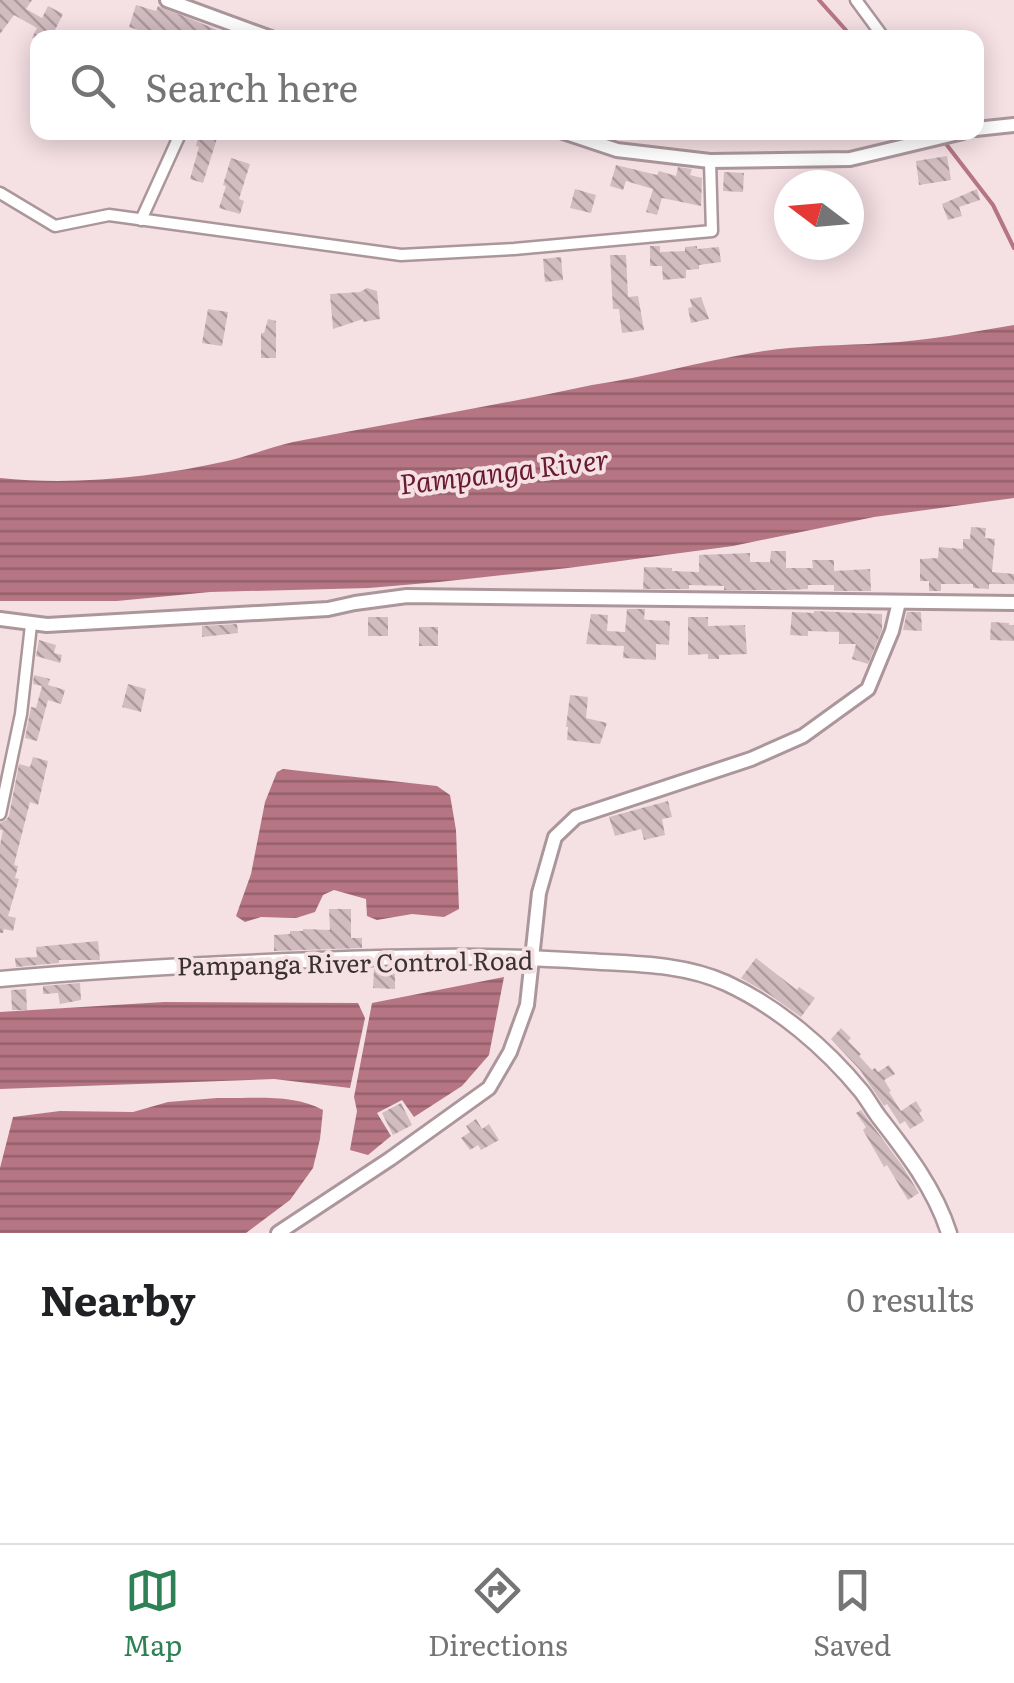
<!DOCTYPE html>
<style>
body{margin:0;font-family:Literata,serif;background:#f2f2f2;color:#202124}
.compass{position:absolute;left:774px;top:170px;width:90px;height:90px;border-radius:50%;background:#fff;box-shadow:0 5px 25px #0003;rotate:286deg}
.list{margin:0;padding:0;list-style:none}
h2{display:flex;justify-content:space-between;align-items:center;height:130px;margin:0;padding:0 40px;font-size:42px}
h2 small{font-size:32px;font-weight:400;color:#757577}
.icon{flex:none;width:55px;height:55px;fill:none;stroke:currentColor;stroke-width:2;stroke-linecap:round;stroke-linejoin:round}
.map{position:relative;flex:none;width:1014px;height:1233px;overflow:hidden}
.search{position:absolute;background:#fff;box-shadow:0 5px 25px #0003;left:30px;right:30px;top:30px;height:110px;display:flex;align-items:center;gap:25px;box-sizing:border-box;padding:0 35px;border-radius:20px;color:#757577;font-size:38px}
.sheet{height:310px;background:#fff}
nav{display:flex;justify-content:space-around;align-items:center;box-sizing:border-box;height:140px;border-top:2px solid #e0e0e0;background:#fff;font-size:28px;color:#757577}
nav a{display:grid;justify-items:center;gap:5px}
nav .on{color:#2e8154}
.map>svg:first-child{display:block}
.water{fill:url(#water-rules)}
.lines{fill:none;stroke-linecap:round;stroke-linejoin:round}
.stream{stroke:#b67583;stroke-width:4}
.building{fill:url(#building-back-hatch)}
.minor-casing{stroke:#ab979b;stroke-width:15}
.tertiary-casing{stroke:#ab979b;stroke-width:18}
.secondary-casing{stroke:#ab979b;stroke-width:19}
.minor{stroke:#fff;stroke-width:10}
.tertiary{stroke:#fff;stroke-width:12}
.secondary{stroke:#fff;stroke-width:14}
.labels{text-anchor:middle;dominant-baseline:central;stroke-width:8;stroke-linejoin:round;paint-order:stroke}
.street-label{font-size:25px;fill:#393132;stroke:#f5e0e4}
.water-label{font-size:28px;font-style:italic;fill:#691a33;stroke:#f5e0e4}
</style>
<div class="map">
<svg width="1014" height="1233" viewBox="0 0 1014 1233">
<defs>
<pattern id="water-rules" width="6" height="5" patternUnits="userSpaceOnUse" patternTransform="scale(2.5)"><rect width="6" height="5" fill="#b67583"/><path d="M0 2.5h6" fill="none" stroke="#95616c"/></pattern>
<pattern id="building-back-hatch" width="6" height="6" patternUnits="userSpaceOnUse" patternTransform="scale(2.5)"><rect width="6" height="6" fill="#d1bcc0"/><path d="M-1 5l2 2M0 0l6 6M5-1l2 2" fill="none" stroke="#ab999d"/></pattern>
</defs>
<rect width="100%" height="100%" fill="#f5e0e4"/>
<!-- water -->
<g class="water">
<path d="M1014 325V498L874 517 733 546 568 568 439 582 369 588 210 592 117 601H0V478C74 486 155 477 227 461 249 456 271 447 293 442 393 423 493 406 592 385 646 377 698 362 752 353 795 345 840 346 883 343 927 341 971 332 1014 325Z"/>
<polygon points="283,769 437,786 450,795 456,830 459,909 444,917 412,914 377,920 367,916 366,899 334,890 323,895 315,912 296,918 261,917 245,922 236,916 251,874 265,802 277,772"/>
<polygon points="504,977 489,1055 462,1086 414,1117 402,1100 377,1113 391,1136 368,1155 350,1150 357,1111 354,1097 372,1003"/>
<polygon points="164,1002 358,1003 365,1018 350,1088 274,1079 0,1089 0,1012"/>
<path d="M217 1098C250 1099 293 1093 323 1110L320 1139 313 1168 290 1200 246 1233H0V1168L13 1117 60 1111 133 1112 168 1102Z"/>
</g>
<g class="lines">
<!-- stream -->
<g class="stream">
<polyline points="819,0 853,38"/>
<polyline points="943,140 993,205 1014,248"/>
</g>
</g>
<!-- building -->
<g class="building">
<polygon points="0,0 32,0 26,9 42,18 48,6 63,14 51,38 32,38 37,28 14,15 0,34"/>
<polygon points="136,5 156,11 158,6 196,21 217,30 215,38 172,38 161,33 159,37 129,27"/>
<polygon points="199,132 219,132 203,183 190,179 199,147 196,146"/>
<polygon points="947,156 951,180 919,185 916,161"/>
<polygon points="231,158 250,164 239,199 244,201 240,214 219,208 226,186 223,185"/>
<polygon points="616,165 657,175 659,171 676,176 678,167 692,169 690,175 702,178 701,206 662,198 657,215 646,212 653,189 626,181 623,190 610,186"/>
<polygon points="724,172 744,173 743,192 723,191"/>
<polygon points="575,189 596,195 591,213 570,208"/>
<polygon points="977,189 980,200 959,207 962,216 948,220 942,204"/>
<polygon points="650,246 660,246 660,252 685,251 685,247 697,246 697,249 719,247 721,262 699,265 699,269 686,270 686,278 663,280 662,266 650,266"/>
<polygon points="610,255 626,255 628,297 638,296 644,330 622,333 619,309 613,309"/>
<polygon points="561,257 563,280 545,282 543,259"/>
<polygon points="367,288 377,291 380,319 363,322 363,319 333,329 330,294 360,292"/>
<polygon points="701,297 709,319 691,323 688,308 692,307 690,299"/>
<polygon points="208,309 228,312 222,346 202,343"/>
<polygon points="268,319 276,321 276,358 261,358 261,333 264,333"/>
<polygon points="971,527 986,528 985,538 995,539 992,572 1014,574 1014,584 989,584 989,589 973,588 973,584 941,584 941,591 929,591 929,581 920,581 920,559 938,558 939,547 963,549 963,539 970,539"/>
<polygon points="771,551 786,551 786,568 813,568 812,560 834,560 834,571 870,569 871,591 834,591 834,585 808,585 808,589 786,590 724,590 724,586 689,585 689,589 643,589 644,567 672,568 672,571 699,572 699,555 750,553 750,562 770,562"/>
<polygon points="627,609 645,609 644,619 648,620 670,621 669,645 656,644 656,660 623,658 624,646 586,644 591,614 608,615 607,631 625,632"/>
<polygon points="814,611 882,614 882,630 868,664 852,659 856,644 839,644 839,632 808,631 808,636 790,635 792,612 814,613"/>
<polygon points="907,612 921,612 922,631 903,630"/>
<rect x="368" y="617" width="20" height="19"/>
<polygon points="688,617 708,617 708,626 745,625 747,654 719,655 719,659 708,659 708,654 688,655"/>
<polygon points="991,622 1009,623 1009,625 1014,625 1014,641 990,640"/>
<polygon points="237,624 238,633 202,637 202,626"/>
<rect x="419" y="627" width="19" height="19"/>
<polygon points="39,640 56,645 54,653 62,655 60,663 36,656"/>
<polygon points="34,675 50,679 48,685 65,690 61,704 48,700 37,741 25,738 31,707 36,708 42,686 33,684"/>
<polygon points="128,684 146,689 141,712 122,707"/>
<polygon points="570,695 588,697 586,718 607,723 600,744 567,740 568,727 566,727"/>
<polygon points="33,757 48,761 38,805 30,802 14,865 18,866 15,878 19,879 8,916 16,918 13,931 4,929 3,933 0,933 0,845 3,830 0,830 0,823 6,820 9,816 19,764 30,767"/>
<polygon points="668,801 672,817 662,819 665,835 644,840 641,829 615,836 609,817"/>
<polygon points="329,909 351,909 351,938 362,938 362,948 274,951 274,935 290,934 290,931 303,931 303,929 330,930"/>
<polygon points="98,941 100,960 59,960 59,963 16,967 15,958 37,957 36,947"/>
<polygon points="756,958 797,990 799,987 815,998 801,1017 770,995 741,978"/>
<polygon points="374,969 395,969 395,989 373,988"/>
<polygon points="80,983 81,1000 60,1004 58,993 43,994 43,986"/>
<polygon points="26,989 27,1010 12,1010 11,990"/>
<polygon points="841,1028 851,1038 848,1041 861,1054 859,1056 872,1070 875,1068 878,1072 889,1065 895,1074 884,1080 891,1091 889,1092 901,1111 916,1101 922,1111 919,1113 924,1121 910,1129 905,1121 900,1124 887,1104 884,1106 860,1070 831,1039"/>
<polygon points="401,1103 412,1125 393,1135 382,1113"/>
<polygon points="861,1110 901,1164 919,1193 908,1200 887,1165 884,1167 863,1130 866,1127 856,1113"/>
<polygon points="476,1119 482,1129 489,1124 499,1140 481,1150 478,1145 470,1150 461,1138 470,1132 466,1126"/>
</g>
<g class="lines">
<defs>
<g id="minor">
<polyline points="856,0 884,38"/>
<polyline points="0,193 55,226 109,215 401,255 514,249 712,231 710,161"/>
<polyline points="141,220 181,132"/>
<polyline points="0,814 21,714 31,625"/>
</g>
<g id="tertiary">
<polyline points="167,0 271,38"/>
<polyline points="976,129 1014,125"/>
<polyline points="563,132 617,150 710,161 850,159 963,132"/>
<polyline points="0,619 47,625 328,609 355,603 407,596 1014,603"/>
<polyline points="278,1233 390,1159 489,1088 510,1052 527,1005 539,893 555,837 576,817 751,759 803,736 868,689 892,631 899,602"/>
</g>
<path id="secondary" d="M0 979C96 970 192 965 288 961 387 957 486 954 585 961 632 964 682 963 726 983 778 1007 826 1048 862 1092 868 1100 873 1109 879 1117 907 1153 935 1189 949 1233"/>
</defs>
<!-- minor casing -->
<use href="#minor" class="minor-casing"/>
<!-- tertiary casing -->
<use href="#tertiary" class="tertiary-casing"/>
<!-- secondary casing -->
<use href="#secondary" class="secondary-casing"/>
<!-- minor -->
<use href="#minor" class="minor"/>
<!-- tertiary -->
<use href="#tertiary" class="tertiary"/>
<!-- secondary -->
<use href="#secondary" class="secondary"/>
</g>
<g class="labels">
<!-- street labels -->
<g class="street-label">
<text transform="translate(355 962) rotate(-1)">Pampanga River Control Road</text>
</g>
<!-- water labels -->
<g class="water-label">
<text transform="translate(504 470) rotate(-7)">Pampanga River</text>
</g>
</g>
</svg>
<svg class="compass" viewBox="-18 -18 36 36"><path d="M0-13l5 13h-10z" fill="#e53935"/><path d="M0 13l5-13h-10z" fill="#757577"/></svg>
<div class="search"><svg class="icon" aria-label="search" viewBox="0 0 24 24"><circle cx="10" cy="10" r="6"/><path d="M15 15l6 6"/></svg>Search here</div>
</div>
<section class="sheet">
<h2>Nearby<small>0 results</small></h2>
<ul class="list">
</ul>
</section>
<nav>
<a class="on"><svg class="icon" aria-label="map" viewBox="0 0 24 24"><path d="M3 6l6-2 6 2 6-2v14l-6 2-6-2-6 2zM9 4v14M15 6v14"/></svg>Map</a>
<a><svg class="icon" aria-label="directions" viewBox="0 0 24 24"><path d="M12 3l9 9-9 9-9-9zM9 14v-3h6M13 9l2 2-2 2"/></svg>Directions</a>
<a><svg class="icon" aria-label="saved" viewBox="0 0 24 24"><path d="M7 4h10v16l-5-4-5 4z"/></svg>Saved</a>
</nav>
